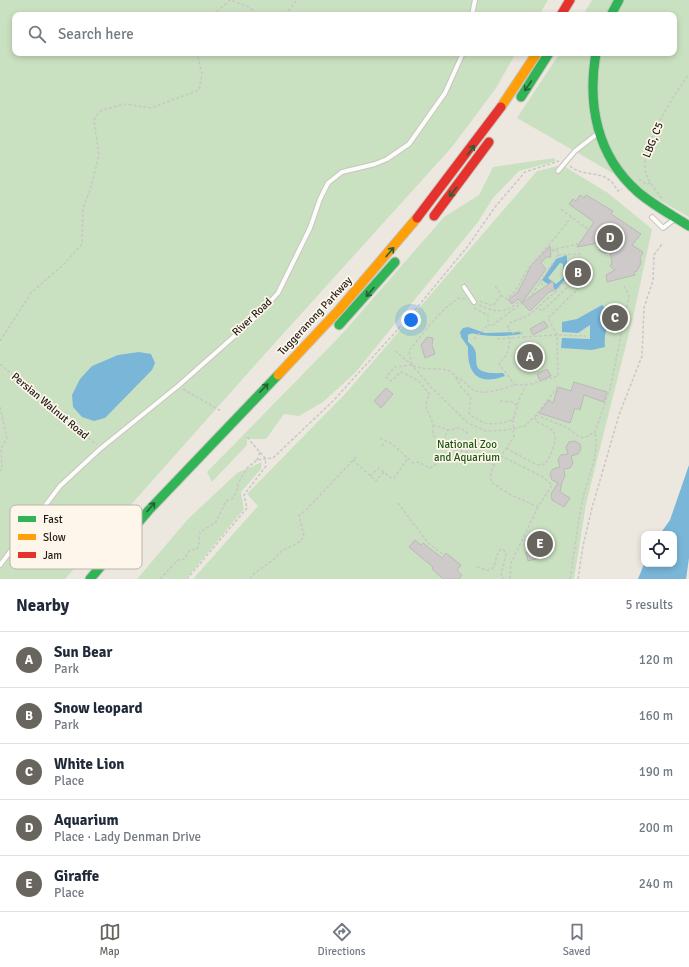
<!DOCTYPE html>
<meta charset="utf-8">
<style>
body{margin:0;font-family:Signika,sans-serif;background:#f6f6f7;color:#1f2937}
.controls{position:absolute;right:12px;bottom:12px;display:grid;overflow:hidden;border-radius:8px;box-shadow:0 2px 6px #0003}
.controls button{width:36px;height:36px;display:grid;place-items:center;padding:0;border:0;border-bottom:1px solid #e0e1e3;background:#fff;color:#1f2937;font:20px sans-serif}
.you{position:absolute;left:411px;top:320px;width:14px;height:14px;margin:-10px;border:3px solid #fff;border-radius:50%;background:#1a73e8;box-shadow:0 0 0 6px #1a73e833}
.badge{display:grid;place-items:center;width:26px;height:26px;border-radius:50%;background:#68655f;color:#fff;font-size:13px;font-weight:700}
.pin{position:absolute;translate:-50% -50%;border:2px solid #fff;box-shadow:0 1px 4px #0006}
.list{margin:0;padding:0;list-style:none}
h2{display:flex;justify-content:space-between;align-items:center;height:52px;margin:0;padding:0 16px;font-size:17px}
h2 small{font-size:13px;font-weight:400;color:#747a83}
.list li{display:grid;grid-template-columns:26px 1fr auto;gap:12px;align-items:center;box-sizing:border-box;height:56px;padding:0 16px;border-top:1px solid #e0e1e3}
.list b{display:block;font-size:15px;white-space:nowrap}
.list p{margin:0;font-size:13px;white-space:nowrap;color:#747a83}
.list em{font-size:13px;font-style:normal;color:#747a83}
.icon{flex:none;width:22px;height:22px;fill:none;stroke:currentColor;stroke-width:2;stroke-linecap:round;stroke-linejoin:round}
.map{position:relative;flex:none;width:689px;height:579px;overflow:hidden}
.search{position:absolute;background:#fff;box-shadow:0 2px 6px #0003;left:12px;right:12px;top:12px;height:44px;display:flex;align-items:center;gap:10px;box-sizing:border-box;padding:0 14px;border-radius:8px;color:#747a83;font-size:15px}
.sheet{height:332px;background:#fff}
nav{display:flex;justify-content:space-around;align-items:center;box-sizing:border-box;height:56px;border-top:1px solid #e0e1e3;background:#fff;font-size:11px;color:#747a83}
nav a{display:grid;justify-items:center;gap:2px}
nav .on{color:#68655f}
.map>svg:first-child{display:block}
.green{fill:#cae1c1}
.water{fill:#7ab6d8;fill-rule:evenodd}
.building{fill:#cdcac9;stroke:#bcb9b8}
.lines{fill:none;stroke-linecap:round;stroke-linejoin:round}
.lane-casing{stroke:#c8c5be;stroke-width:6}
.fast-casing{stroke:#c8c5be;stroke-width:11}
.slow-casing{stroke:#c8c5be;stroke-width:11}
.jam-casing{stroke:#c8c5be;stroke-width:11}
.path{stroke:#c8c7c5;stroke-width:1.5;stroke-dasharray:3 2;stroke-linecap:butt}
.lane{stroke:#fcfcfa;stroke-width:4}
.fast{stroke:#30b455;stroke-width:9}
.slow{stroke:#ff9f0a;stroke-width:9}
.jam{stroke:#e5322d;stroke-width:9}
.oneway{stroke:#286234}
.labels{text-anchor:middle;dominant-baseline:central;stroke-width:3.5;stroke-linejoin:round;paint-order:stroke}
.street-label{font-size:11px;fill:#211e19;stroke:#fef6ea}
.park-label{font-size:11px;fill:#1d5715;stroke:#fef6ea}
.key{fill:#fef6ea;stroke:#bcb5ab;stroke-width:1}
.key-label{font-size:11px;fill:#211e19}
</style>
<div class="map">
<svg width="689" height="579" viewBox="0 0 689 579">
<rect width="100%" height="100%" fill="#ece8e0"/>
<!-- green -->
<g class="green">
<polygon points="0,0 548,0 539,15 15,15 15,53 516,53 496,88 452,147 264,355 65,579 0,579"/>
<polygon points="592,0 689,0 689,217 517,118 560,53 674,53 674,15 583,15"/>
<polygon points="554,158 556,161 519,171 493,198 478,222 355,373 323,402 299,416 284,414 266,439 247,439 247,445 212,482 207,472 342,334 444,217 479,195 493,167"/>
<polygon points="562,165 608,193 652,229 634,313 586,504 574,579 193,579 258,506 247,494 345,394 537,171"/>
<polygon points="262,462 261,469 241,492 244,509 186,579 137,579 188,519 237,473"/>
</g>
<!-- water -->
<g class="water">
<path d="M567 255V277L556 290 542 280 556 259ZM560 263 563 264V278L556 284 548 278Z"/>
<path d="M602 305 612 314C608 329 604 329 605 347L592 350 561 348 562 338 590 339V325L578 333 562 332V322L577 319Z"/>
<path d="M468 327 485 333 520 332 521 334C508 336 494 337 481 335 475 334 473 332 468 335V342C488 355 459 375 503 373L505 376C478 386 467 374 468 347L461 337 460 332 463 328Z"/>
<polygon points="139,352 151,354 155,363 152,370 105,418 94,421 82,417 73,407 72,395 80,379 92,366 118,355"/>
<polygon points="689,465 689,558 686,579 638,579 644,564 674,564 674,534 660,534 670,520"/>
</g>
<!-- building -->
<g class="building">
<polygon points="580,195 584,198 586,195 613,211 611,214 641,234 632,245 643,252 640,258 641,263 637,271 634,272 635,275 607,282 606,275 615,270 610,266 612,263 610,252 604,253 599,250 604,242 577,247 594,222 569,204 573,199 576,201"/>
<polygon points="550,246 551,257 546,257 541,263 546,269 522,303 518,299 512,304 508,300 518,292 531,266"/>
<polygon points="553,281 554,290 549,292 530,311 522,303"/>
<polygon points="544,321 548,327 533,335 530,329"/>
<polygon points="427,337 433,338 432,345 435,354 425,358 421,345"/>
<polygon points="547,369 551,376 540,381 537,374"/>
<polygon points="574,382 607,392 604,402 584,395 580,410 575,408 570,423 539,413 549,400 553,403 558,387 571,391"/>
<polygon points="386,388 393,394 381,408 374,401"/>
<polygon points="575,441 580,444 581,449 578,454 571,456 573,463 570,468 564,469 565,476 562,482 560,492 570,498 564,507 552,500 551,494 558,483 552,480 550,474 553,469 560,467 558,460 561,455 568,454 566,447 569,442"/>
<polygon points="415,540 421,545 423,543 442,558 446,553 461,565 457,570 462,575 459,579 443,579 432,569 433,567 409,547"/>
<polygon points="538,549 540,558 528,561 526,552"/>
</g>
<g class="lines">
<defs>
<g id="lane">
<polyline points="472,15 475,0"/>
<polyline points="558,171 575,151 597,134"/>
<polyline points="652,217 663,228 676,218"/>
<polyline points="464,287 474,302"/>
<polyline points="0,565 60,486 100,449 178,386 256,317 278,293 310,228 320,199 328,183 342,172 375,164 387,159 409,144 445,93 463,53"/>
</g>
<g id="fast">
<polyline points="611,15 619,0"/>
<path d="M596 53C587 105 597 156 638 192 653 205 672 215 689 226"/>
<polyline points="521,97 549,53"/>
<polyline points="339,325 395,262"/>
<polyline points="90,579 149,510 278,375"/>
</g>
<g id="slow">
<polyline points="501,107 537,53"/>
<polyline points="278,375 338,311 417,218"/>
</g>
<g id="jam">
<polyline points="561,15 570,0"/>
<polyline points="434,216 489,142"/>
<polyline points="417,218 501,107"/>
</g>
</defs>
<!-- lane casing -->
<use href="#lane" class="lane-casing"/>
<!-- fast casing -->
<use href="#fast" class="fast-casing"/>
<!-- slow casing -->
<use href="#slow" class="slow-casing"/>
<!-- jam casing -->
<use href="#jam" class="jam-casing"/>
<!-- path -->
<g class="path">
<polyline points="213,15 230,0 249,7 258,15"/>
<polyline points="285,15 297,0"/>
<path d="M570 166C581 176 596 171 608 179 613 182 615 187 618 191L622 189"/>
<polyline points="639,179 646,184 651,183"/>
<path d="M662 198C656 190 648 182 646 173 639 149 674 94 689 74"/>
<polyline points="561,209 589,230"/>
<polyline points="558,255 581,254"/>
<polyline points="555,292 569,277 585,265"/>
<path d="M501 295 506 299C523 287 518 281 529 268 543 251 558 235 571 217"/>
<path d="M465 299 459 298C441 309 422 334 409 351L412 365C426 373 447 363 456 377 463 379 466 385 472 389 482 397 503 388 515 385L499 364 507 354 511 338"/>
<polyline points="480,301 493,306 501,295 495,286"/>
<path d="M479 305C506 320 521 303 537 281L555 292 528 316 511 322 507 328 513 333 521 331 524 337 497 339"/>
<polyline points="474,308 488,315 488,325 493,325 531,296 558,255 557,250 551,251 551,250 578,244"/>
<polyline points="524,337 557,335 586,336"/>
<polyline points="474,339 488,325"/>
<polyline points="0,341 31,293 64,264 82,244 83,207 90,191 99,155 94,121 96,116 102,110 126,104 151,108 199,90 202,74 197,53"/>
<polyline points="395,351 412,365 431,387 468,423 486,431 507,430 525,426 536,415 559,385"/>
<polyline points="0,364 97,445"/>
<path d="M412 365 395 367 386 377 391 381 401 372 418 380 430 395C421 407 431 413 433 425L449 430 460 428 469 434"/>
<path d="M456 377 460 386 471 398 469 414C487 427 493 425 513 420L520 397 527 384"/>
<polyline points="515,385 531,384 558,376 557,335 548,318 578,289 571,284 542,311 538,307"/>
<polyline points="183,389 221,411"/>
<polyline points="500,401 513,402 517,406"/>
<polyline points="0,407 7,438 1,449 2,469 0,471"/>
<polyline points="536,415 568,428 578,436 584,438 595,432 610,389 629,296 624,286"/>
<polyline points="433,425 433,435 442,443 448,430"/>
<polyline points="380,438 392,444 413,463 418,462 430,468 434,466 438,462 462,457 468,452 494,465"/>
<polyline points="442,443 454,450 468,452"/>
<polyline points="382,446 385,442"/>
<path d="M506 448 537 465 545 464C550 458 559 438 553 431 549 427 541 424 536 421L535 416"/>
<path d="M501 456C494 464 489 472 491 482L509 494 538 507 552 485 543 477 501 456 514 437 513 420"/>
<polyline points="257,460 260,452"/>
<polyline points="353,460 376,481 384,472 391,478 394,478 408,458"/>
<polyline points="370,476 379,468 384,472"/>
<polyline points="398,503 428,543 444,555"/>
<path d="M477 567 486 570 492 569C497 563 495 554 501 549L504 550 506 555 501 575 504 579"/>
<polyline points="160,579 178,560 184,559 190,550 197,549 199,545 200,532 216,522 226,501 232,499 236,493 238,484 247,468 257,460 273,458 334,400 410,316 468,246 495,207 525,172 559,161"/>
<polyline points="187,579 247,508 244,495 266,466 265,458 247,437"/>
<path d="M250 579C254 571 268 565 274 559 277 556 280 552 283 550 291 546 300 544 304 536L299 515 305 511 357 456"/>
<polyline points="510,579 511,563 538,507"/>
<path d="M570 579C574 554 577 528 582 503 586 479 600 457 595 432"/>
<polyline points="578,579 583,546 592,508 619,415 642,356 644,308 653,280 654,255 662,244"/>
</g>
<!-- lane -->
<use href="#lane" class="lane"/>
<!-- fast -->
<use href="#fast" class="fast"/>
<!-- slow -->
<use href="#slow" class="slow"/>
<!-- jam -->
<use href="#jam" class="jam"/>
</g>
<!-- one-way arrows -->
<defs><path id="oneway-shaft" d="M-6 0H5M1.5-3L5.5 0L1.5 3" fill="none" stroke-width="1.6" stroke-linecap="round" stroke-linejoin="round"/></defs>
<g class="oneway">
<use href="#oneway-shaft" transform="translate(528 86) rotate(124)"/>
<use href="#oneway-shaft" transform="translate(471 150) rotate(-54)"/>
<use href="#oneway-shaft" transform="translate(453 192) rotate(128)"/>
<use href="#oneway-shaft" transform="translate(390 252) rotate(-49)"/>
<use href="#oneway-shaft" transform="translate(370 292) rotate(131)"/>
<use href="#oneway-shaft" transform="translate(264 388) rotate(-46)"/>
<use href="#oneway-shaft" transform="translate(151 507) rotate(-49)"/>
</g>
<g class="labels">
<!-- street labels -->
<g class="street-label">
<text transform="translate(653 140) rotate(-68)">LBG, C5</text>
<text transform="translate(315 316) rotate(-47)">Tuggeranong Parkway</text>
<text transform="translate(252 317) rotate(-43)">River Road</text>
<text transform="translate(50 406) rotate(40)">Persian Walnut Road</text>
</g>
<!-- park labels -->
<g class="park-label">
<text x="467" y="444">National Zoo<tspan x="467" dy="13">and Aquarium</tspan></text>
</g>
</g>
<!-- legend -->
<rect x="10" y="505" width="132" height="64" rx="6" class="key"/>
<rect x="18" y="516" width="18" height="6" fill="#30b455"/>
<rect x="18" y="534" width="18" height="6" fill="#ff9f0a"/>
<rect x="18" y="552" width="18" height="6" fill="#e5322d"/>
<g class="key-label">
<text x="43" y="523">Fast</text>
<text x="43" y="541">Slow</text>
<text x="43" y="559">Jam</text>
</g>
</svg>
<div class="controls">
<button><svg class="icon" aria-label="locate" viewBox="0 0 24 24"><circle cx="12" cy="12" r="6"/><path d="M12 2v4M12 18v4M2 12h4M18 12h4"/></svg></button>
</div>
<div class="you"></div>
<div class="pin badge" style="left:530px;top:357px">A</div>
<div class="pin badge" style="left:578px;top:273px">B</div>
<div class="pin badge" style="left:615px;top:318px">C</div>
<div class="pin badge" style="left:610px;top:238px">D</div>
<div class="pin badge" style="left:540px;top:544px">E</div>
<div class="search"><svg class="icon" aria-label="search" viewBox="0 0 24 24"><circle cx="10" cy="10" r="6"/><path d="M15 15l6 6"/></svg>Search here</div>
</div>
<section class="sheet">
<h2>Nearby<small>5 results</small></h2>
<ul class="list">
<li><span class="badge">A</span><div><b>Sun Bear</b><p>Park</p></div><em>120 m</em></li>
<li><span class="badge">B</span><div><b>Snow leopard</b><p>Park</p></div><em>160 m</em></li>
<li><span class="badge">C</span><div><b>White Lion</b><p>Place</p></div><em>190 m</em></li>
<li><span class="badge">D</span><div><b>Aquarium</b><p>Place · Lady Denman Drive</p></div><em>200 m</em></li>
<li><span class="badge">E</span><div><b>Giraffe</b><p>Place</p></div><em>240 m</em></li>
</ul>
</section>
<nav>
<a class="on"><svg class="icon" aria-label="map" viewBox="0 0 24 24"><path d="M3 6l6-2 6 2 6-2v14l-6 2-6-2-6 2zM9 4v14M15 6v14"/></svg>Map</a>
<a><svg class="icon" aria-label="directions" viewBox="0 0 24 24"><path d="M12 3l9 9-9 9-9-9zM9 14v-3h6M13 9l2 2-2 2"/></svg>Directions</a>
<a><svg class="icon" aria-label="saved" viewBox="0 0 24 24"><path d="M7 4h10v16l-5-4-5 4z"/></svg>Saved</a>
</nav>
